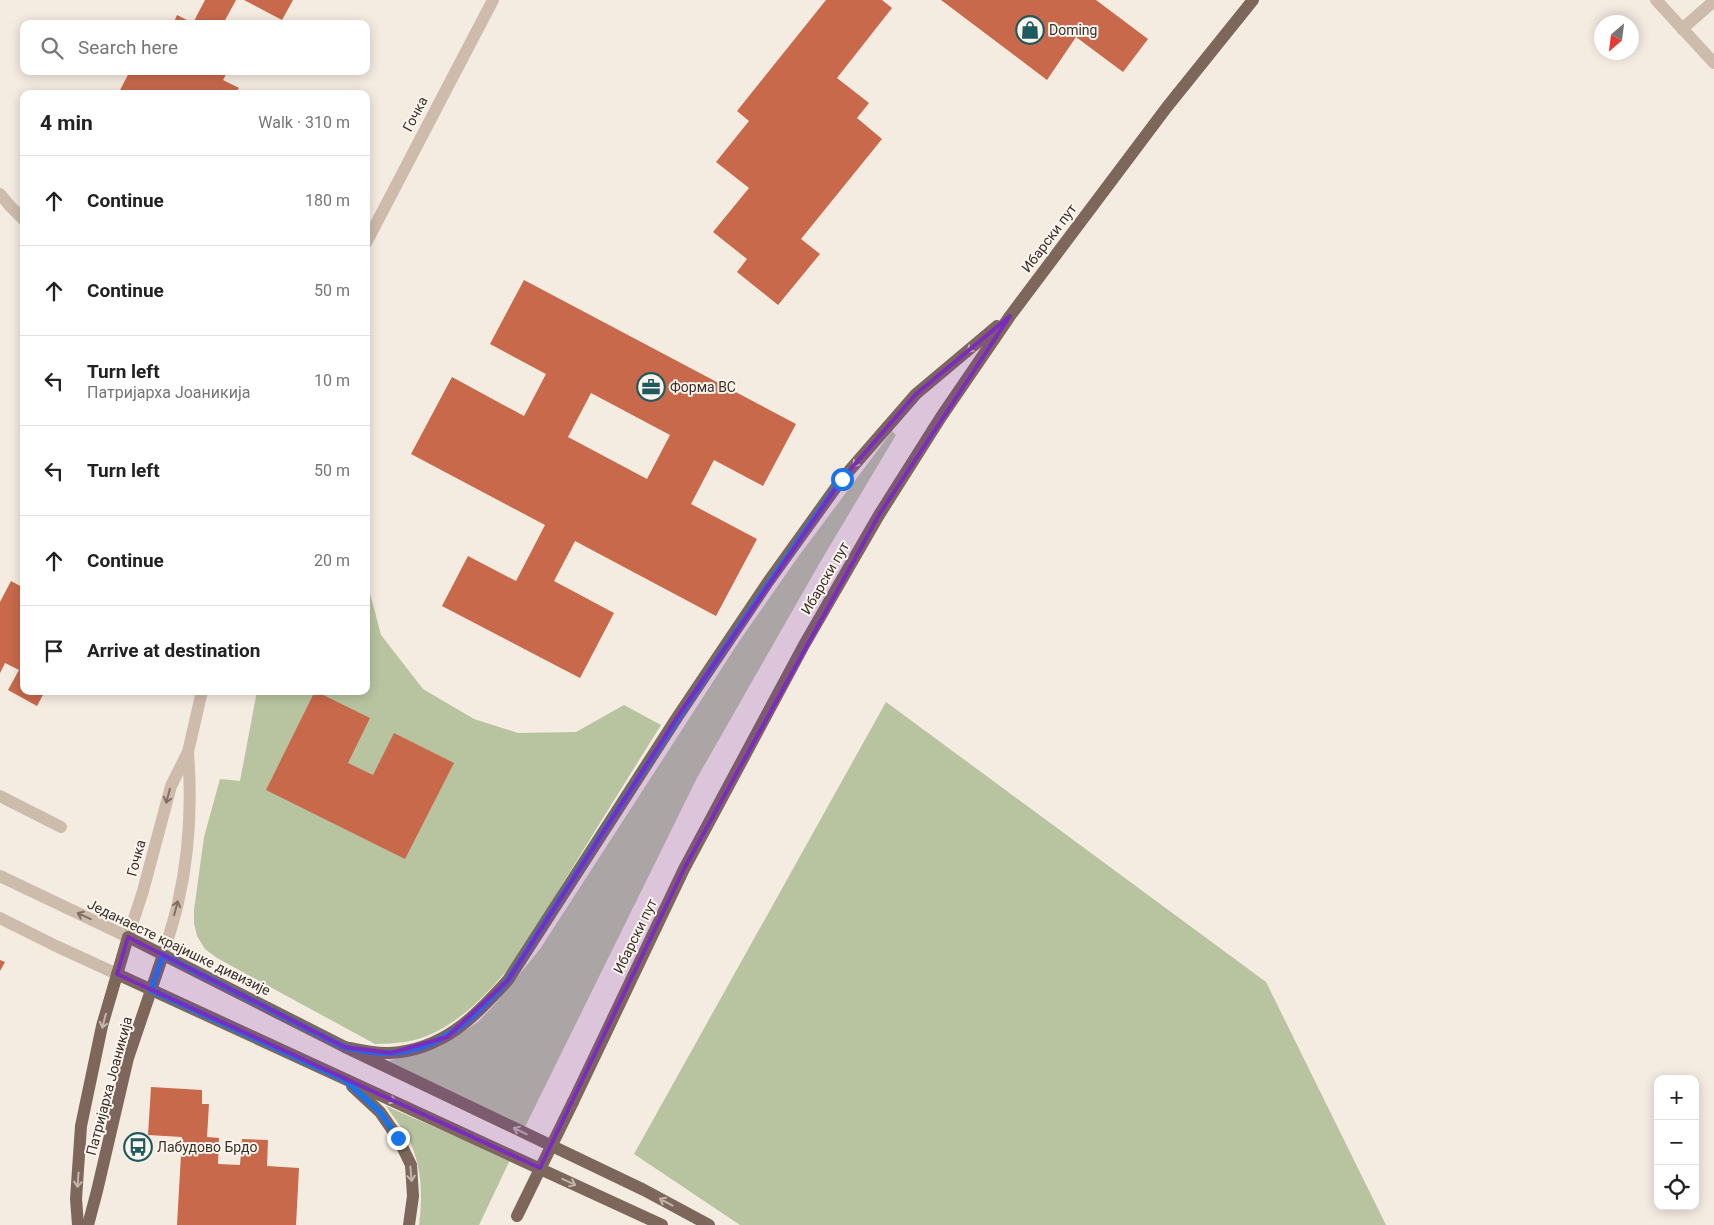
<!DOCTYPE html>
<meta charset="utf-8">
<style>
body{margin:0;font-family:Roboto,sans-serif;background:#f6f6f6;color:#222}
.controls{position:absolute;right:15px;bottom:15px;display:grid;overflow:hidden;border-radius:10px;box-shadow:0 2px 12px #0003}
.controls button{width:45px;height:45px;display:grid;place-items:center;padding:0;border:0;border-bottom:1px solid #e0e0e0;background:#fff;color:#222;font:25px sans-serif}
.compass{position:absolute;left:1594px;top:15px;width:45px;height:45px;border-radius:50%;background:#fff;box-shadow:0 2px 12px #0003;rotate:208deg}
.stop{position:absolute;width:15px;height:15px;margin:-11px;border:4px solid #1a73e8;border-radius:50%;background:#fff}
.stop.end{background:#1a73e8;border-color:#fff;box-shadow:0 1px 5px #0008}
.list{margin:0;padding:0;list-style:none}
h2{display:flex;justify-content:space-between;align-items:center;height:65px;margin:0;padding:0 20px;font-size:21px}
h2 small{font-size:16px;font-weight:400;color:#767676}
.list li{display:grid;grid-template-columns:32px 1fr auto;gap:15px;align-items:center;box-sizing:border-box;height:90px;padding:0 20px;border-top:1px solid #e0e0e0}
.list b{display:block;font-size:19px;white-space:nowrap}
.list p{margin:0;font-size:16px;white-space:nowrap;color:#767676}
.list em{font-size:16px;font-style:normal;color:#767676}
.icon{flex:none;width:28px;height:28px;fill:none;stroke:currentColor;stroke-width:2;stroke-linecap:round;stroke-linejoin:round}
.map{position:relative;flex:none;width:1714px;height:1225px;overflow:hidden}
.search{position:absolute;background:#fff;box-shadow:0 2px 12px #0003;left:20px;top:20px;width:350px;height:55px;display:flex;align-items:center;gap:12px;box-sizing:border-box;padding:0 18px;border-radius:10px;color:#767676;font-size:19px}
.panel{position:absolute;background:#fff;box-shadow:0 2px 12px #0003;left:20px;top:90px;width:350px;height:605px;border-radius:10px}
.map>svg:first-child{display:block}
.green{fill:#b8c4a0}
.building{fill:#c8694b;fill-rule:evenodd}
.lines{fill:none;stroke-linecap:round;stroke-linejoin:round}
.minor{stroke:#cdbbac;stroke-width:12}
.major{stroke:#7d675c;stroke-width:12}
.major-bridge{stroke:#7d675c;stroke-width:12}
.oneway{stroke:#c2b5ac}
.oneway2{stroke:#7d6f65}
.route{stroke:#1a73e8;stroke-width:6}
.marked{fill:#7b2cbf;fill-opacity:0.2;stroke:#7b2cbf;stroke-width:4;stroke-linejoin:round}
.labels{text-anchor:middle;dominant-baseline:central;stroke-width:4;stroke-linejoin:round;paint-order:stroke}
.poi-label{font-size:14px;fill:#3b302b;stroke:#fbf5ee;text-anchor:start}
.street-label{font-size:14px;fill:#3b302b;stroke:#fbf5ee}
</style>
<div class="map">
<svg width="1714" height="1225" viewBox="0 0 1714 1225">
<rect width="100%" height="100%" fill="#f4ebe1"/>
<!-- green -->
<g class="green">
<polygon points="892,431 896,435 822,559 697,778 523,1131 388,1061 439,1047 478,1022 496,1003 540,949 740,640 798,557"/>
<path d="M366 578 381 635 423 689 474 719 518 733 576 732 624 705 661 725C631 773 601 821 571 870 554 896 540 926 522 951 495 987 453 1035 405 1042 395 1043 385 1044 375 1044L217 958 205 949 197 936 194 923V910L204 837 220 779 240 781 257 691H366Z"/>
<polygon points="886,702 1266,982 1386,1225 740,1225 634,1154"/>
<path d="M386 1106 510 1160 479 1225H419C423 1196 422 1165 408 1138 402 1127 393 1117 386 1106Z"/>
</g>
<!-- building -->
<g class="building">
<polygon points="205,0 236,0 223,24 173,24 177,15 193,23"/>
<polygon points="244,0 293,0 282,20"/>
<polygon points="826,0 882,0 892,8 837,78 869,103 857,118 882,139 801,239 820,254 778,305 737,272 747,259 713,232 749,188 716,162 749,121 737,111"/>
<polygon points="941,0 1096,0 1148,39 1123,72 1076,37 1047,80"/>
<polygon points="130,71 228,71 223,80 239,88 235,94 118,94"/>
<path d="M524 280 796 424 763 486 714 460 691 504 757 539 716 616 575 541 554 581 614 613 580 678 442 606 468 556 516 581 545 525 411 454 452 377 524 416 546 374 490 344ZM591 393 670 435 647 479 568 437Z"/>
<polygon points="11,581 24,588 24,691 45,691 37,706 8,690 19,670 5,663 0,673 0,602"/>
<polygon points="315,691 370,718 348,763 373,775 394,733 454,763 405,859 266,790"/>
<polygon points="0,960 5,962 0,971"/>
<polygon points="151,1087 202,1090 202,1104 209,1104 207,1137 219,1138 218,1164 240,1165 242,1139 268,1140 267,1166 299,1168 296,1225 177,1225 182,1137 148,1135"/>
</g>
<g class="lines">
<!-- minor -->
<g class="minor">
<polyline points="1656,0 1714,63"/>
<polyline points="1682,29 1714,1"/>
<polyline points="0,194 10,206 24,220"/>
<polyline points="366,243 493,0"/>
<polyline points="0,796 61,827"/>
<polyline points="0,876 128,937 143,891 171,786 188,752 202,691"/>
<polyline points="0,918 56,946 117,974"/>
<path d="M163 955C168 938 174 921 178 903 189 855 192 803 188 753"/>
</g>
<!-- major -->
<g class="major">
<polyline points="117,974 662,1225"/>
<path d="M345 1047C359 1050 375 1054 390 1053 443 1050 475 1017 508 980L678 716 768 582 842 479 916 394 997 326"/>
<polyline points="352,1086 380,1112 398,1138 411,1165 413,1196 409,1225"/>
<polyline points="573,1102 684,869 804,645 879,515 941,417 1010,316 1167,107 1253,0"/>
<polyline points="78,1225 76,1199 81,1126 102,1026 128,937 345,1047 644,1190 709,1225"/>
<polyline points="88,1225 97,1191 128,1058 163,955"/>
</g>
<!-- major-bridge -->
<polyline class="major-bridge" points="517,1216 573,1102"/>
</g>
<!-- one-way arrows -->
<defs><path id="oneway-shaft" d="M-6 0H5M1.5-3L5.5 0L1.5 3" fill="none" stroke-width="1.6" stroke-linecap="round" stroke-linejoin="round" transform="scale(1.25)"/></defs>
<g class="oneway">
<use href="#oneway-shaft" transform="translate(973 347) rotate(140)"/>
<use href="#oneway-shaft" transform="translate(858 461) rotate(131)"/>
<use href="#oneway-shaft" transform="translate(104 1021) rotate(105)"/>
<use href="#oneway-shaft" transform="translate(389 1099) rotate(23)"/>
<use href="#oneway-shaft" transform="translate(520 1131) rotate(-154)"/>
<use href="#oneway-shaft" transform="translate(411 1174) rotate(85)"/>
<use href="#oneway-shaft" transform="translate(78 1180) rotate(94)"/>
<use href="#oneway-shaft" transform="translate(569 1182) rotate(25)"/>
<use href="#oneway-shaft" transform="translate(666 1202) rotate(-152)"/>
</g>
<g class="oneway2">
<use href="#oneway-shaft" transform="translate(168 796) rotate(105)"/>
<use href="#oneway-shaft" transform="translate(176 908) rotate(-75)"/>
<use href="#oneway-shaft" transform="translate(84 916) rotate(-155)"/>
</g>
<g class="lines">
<!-- route -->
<path class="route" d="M398 1138 380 1112 345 1080 151 990 163 955 344 1047C359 1050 375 1054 390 1053 442 1050 475 1017 508 980 616 811 725 643 842 479"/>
</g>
<!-- marked area -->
<path class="marked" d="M1010 316 879 515 684 869 540 1168 117 974 128 937 345 1047 391 1053 447 1037 508 980 678 716 842 479 916 394Z"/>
<!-- icons -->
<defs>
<symbol id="shop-ring" viewBox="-11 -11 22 22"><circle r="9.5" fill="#fbf5ee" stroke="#1f5a5e" stroke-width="1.5"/><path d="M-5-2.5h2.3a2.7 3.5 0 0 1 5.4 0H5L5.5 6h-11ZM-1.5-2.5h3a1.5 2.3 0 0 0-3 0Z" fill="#1f5a5e"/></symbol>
<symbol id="office-ring" viewBox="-11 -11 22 22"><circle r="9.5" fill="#fbf5ee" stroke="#1f5a5e" stroke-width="1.5"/><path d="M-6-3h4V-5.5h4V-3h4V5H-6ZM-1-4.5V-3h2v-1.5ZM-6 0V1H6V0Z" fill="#1f5a5e"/></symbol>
<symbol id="bus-ring" viewBox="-11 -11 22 22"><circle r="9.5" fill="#fbf5ee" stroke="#1f5a5e" stroke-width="1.5"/><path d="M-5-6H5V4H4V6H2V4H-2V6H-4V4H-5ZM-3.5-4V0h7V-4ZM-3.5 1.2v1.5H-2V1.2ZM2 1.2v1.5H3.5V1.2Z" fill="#1f5a5e"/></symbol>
</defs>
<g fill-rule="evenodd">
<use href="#shop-ring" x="1014" y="14" width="32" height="32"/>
<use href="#office-ring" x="635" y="371" width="32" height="32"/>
<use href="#bus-ring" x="122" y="1131" width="32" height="32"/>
</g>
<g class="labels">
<!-- poi labels -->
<g class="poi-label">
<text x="1049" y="30">Doming</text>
<text x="670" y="387">Форма ВС</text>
<text x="157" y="1147">Лабудово Брдо</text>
</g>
<!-- street labels -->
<g class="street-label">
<text transform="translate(415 114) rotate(-62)">Гочка</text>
<text transform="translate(1049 238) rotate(-53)">Ибарски пут</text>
<text transform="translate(825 578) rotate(-60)">Ибарски пут</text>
<text transform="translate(136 858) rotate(-75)">Гочка</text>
<text transform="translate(635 936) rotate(-64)">Ибарски пут</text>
<text transform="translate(179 947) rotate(26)">Једанаесте крајишке дивизије</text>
<text transform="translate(109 1086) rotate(-75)">Патријарха Јоаникија</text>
</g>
</g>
</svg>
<div class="controls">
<button>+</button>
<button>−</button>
<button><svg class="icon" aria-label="locate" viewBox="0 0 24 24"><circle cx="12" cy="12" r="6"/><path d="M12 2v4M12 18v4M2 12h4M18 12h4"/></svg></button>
</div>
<svg class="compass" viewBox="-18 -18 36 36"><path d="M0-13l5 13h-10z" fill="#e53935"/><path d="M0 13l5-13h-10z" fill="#767676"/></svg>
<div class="stop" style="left:842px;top:479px"></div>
<div class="stop end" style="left:398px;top:1138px"></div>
<div class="search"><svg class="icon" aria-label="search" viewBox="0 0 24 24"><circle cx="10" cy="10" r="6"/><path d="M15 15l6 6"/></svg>Search here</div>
<section class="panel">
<h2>4 min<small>Walk · 310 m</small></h2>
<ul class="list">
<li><svg class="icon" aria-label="ahead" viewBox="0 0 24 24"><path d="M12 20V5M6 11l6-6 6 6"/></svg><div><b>Continue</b></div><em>180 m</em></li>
<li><svg class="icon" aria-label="ahead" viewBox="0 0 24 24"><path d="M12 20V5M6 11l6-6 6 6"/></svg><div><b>Continue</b></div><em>50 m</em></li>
<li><svg class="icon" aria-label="left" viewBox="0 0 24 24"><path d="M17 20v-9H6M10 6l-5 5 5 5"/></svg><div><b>Turn left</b><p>Патријарха Јоаникија</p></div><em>10 m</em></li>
<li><svg class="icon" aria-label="left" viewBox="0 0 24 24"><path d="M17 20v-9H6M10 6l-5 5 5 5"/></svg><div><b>Turn left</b></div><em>50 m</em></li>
<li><svg class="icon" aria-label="ahead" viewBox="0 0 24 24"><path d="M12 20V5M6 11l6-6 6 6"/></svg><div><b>Continue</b></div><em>20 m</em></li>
<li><svg class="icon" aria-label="arrive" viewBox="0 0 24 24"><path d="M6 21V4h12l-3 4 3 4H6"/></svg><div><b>Arrive at destination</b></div></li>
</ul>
</section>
</div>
